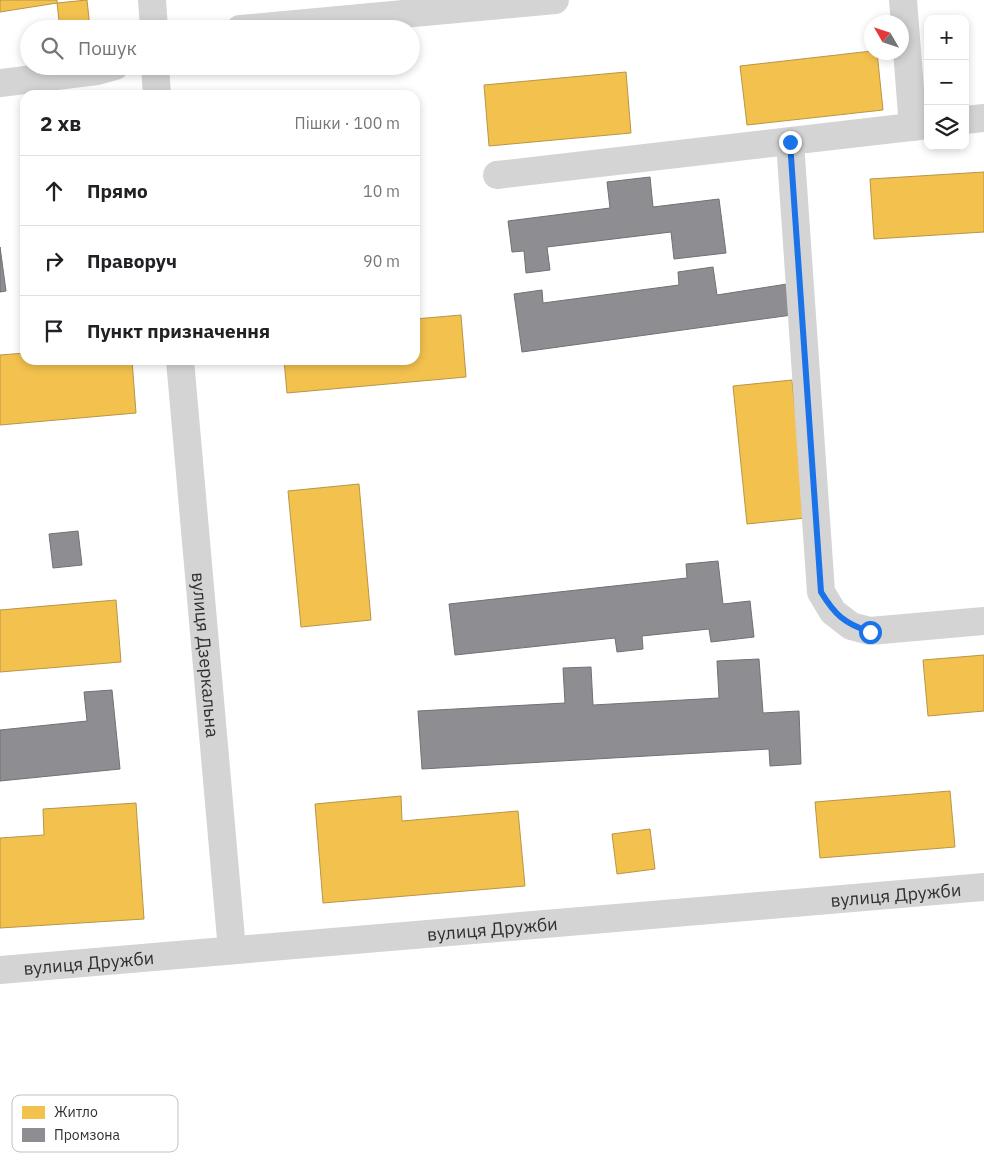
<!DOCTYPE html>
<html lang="uk">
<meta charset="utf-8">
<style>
body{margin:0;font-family:"IBM Plex Sans",sans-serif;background:#f2f2f2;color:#202124}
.controls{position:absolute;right:15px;top:15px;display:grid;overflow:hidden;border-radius:10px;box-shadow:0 2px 8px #0003}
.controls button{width:45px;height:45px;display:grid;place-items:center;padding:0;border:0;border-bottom:1px solid #e0e0e0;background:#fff;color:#202124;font:25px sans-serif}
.compass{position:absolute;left:864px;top:15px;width:45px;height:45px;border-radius:50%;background:#fff;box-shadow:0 2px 8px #0003;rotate:309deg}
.stop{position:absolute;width:15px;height:15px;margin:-11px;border:4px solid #1a73e8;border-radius:50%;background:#fff}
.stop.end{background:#1a73e8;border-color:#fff;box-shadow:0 1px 5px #0008}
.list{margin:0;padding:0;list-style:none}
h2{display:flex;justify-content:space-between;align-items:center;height:65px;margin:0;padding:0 20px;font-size:21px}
h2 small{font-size:16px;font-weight:400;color:#757577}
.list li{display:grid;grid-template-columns:32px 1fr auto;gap:15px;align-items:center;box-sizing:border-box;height:70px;padding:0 20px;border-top:1px solid #e0e0e0}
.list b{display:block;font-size:19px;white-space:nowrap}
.list em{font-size:16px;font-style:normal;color:#757577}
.icon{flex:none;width:28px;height:28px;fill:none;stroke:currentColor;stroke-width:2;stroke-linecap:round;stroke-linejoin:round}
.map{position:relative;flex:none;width:984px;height:1165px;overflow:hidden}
.search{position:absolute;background:#fff;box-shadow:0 2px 8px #0003;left:20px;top:20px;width:400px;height:55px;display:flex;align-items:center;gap:12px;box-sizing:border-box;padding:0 18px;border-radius:28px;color:#757577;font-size:19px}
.panel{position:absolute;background:#fff;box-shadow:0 2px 8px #0003;left:20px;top:90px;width:400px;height:275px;border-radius:15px}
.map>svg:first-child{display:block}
.homes{fill:#f2c14e;stroke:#b89645}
.industry{fill:#8d8d92;stroke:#717175}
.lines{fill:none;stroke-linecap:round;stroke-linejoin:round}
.minor{stroke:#d4d4d4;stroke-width:28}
.route{stroke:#1a73e8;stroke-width:6}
.labels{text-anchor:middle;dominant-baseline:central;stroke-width:5;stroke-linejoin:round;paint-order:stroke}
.street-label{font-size:18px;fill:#303030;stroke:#fff}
.key{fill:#fff;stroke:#c1c1c1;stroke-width:1}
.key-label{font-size:14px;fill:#303030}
</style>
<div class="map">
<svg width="984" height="1165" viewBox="0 0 984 1165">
<rect width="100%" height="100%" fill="#fff"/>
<!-- homes -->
<g class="homes">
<polygon points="0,0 57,0 57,3 0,12"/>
<polygon points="87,0 90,28 60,29 57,3"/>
<polygon points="872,51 872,52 877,52 883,110 747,125 740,66"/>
<polygon points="626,72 631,133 489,146 484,85"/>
<polygon points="984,172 984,232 874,239 870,179"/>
<polygon points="461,315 466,377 287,393 284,360 415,360 415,319"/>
<polygon points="25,353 25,360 132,360 136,413 0,425 0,355"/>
<polygon points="792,380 806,518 747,524 733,386"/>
<polygon points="359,484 371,620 301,627 288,491"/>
<polygon points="116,600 121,662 0,672 0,610"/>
<polygon points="984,655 984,711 928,716 923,660"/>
<polygon points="950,791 955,847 820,858 815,802"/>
<polygon points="401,796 402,821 518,811 525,886 323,903 315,804"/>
<polygon points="136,803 144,919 0,928 0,838 44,835 43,809"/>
<polygon points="650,829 655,869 617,874 612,834"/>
</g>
<!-- industry -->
<g class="industry">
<polygon points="650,177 653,207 719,199 726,253 674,259 671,232 547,247 550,270 526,273 524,251 512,252 508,221 610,208 607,182"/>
<polygon points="0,247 6,291 0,292"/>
<polygon points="713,267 717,295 787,284 792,315 522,352 514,294 542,290 543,303 679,285 678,272"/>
<polygon points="78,531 82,565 53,568 49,534"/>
<polygon points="718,561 723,604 750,601 754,637 711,642 709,629 642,636 643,649 617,652 615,638 455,655 449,604 687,578 686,564"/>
<polygon points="759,659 763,713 799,711 801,764 770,766 769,749 422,769 418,711 565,703 563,668 591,667 593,705 719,698 717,661"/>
<polygon points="112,690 120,769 0,781 0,730 87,721 84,692"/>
</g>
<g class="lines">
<!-- minor -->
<g class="minor">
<polyline points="152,0 154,29"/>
<polyline points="903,0 913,127"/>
<polyline points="240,29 555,0"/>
<polyline points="155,66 157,95"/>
<polyline points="0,83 97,71 115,66"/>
<polyline points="965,120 984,118"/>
<polyline points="790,142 821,592 833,612 851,626 870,631 984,621"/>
<polyline points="497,175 928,125"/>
<path id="s1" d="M180 360 232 950"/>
<path id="s2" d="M0 970 984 887"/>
</g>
</g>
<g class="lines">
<!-- route -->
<path class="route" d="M790 142 821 592C835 615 844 623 870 632"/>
</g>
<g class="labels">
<!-- street labels -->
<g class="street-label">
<text stroke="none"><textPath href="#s1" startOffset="296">вулиця Дзеркальна</textPath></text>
<text stroke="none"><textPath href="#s2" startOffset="899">вулиця Дружби</textPath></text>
<text stroke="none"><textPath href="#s2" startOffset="494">вулиця Дружби</textPath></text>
<text stroke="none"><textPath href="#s2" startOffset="89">вулиця Дружби</textPath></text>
</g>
</g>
<!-- legend -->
<rect x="12" y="1095" width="166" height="57" rx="8" class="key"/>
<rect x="22" y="1106" width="23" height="13" fill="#f2c14e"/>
<rect x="22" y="1128" width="23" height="14" fill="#8d8d92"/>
<g class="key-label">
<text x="54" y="1117">Житло</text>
<text x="54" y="1140">Промзона</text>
</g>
</svg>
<div class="controls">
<button>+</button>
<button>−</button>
<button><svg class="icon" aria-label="layers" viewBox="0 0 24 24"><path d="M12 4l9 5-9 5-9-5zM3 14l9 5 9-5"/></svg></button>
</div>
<svg class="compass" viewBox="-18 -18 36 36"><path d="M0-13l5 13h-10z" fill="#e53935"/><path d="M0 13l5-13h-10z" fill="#757577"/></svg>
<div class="stop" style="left:870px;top:632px"></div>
<div class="stop end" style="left:790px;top:142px"></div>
<div class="search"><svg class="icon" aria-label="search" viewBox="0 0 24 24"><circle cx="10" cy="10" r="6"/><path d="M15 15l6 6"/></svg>Пошук</div>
<section class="panel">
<h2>2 хв<small>Пішки · 100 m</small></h2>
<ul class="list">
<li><svg class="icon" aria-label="ahead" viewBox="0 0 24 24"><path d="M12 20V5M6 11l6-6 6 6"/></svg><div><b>Прямо</b></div><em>10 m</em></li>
<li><svg class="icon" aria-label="right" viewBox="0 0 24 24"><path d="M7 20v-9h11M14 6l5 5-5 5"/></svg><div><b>Праворуч</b></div><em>90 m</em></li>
<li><svg class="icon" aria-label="arrive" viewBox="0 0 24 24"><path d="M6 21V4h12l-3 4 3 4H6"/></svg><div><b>Пункт призначення</b></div></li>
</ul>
</section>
</div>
